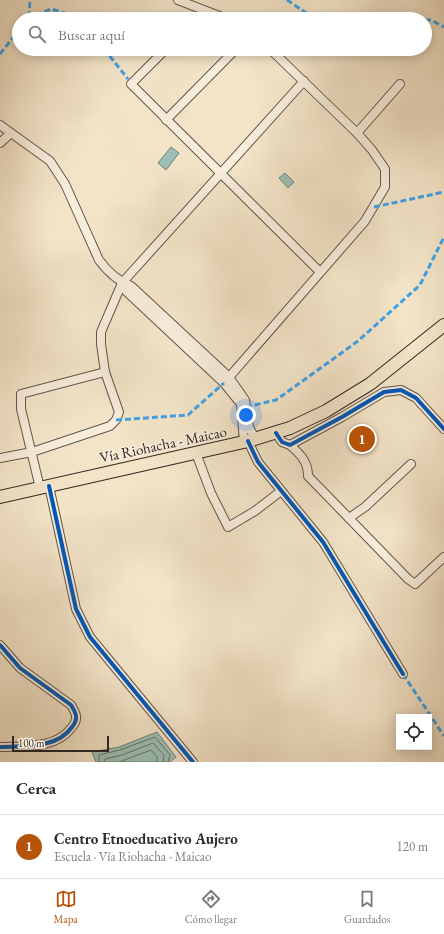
<!DOCTYPE html>
<html lang="es">
<meta charset="utf-8">
<style>
body{margin:0;font-family:"EB Garamond",serif;background:#f7f7f7;color:#2b2b33}
.controls{position:absolute;right:12px;bottom:12px;display:grid;overflow:hidden;border-radius:0px;box-shadow:0 2px 10px #0003}
.controls button{width:36px;height:36px;display:grid;place-items:center;padding:0;border:0;border-bottom:1px solid #e1e1e2;background:#fff;color:#2b2b33;font:20px sans-serif}
.scale{position:absolute;left:12px;bottom:10px;width:97px;box-sizing:border-box;padding-left:4px;border:2px solid #332721;border-top:0;font-size:11px;line-height:14px;white-space:nowrap;color:#332721;-webkit-text-stroke:3px #f7eddb;paint-order:stroke}
.you{position:absolute;left:246px;top:415px;width:14px;height:14px;margin:-10px;border:3px solid #fff;border-radius:50%;background:#1a73e8;box-shadow:0 0 0 6px #1a73e833}
.badge{display:grid;place-items:center;width:26px;height:26px;border-radius:50%;background:#b45309;color:#fff;font-size:13px;font-weight:700}
.pin{position:absolute;translate:-50% -50%;border:2px solid #fff;box-shadow:0 1px 4px #0006}
.list{margin:0;padding:0;list-style:none}
h2{display:flex;justify-content:space-between;align-items:center;height:52px;margin:0;padding:0 16px;font-size:17px}
h2 small{font-size:13px;font-weight:400;color:#7c7c81}
.list li{display:grid;grid-template-columns:26px 1fr auto;gap:12px;align-items:center;box-sizing:border-box;height:64px;padding:0 16px;border-top:1px solid #e1e1e2}
.list b{display:block;font-size:15px;white-space:nowrap}
.list p{margin:0;font-size:13px;white-space:nowrap;color:#7c7c81}
.list em{font-size:13px;font-style:normal;color:#7c7c81}
.icon{flex:none;width:22px;height:22px;fill:none;stroke:currentColor;stroke-width:2;stroke-linecap:round;stroke-linejoin:round}
.map{position:relative;flex:none;width:444px;height:762px;overflow:hidden}
.search{position:absolute;background:#fff;box-shadow:0 2px 10px #0003;left:12px;right:12px;top:12px;height:44px;display:flex;align-items:center;gap:10px;box-sizing:border-box;padding:0 14px;border-radius:22px;color:#7c7c81;font-size:15px}
.sheet{height:116px;background:#fff}
nav{display:flex;justify-content:space-around;align-items:center;box-sizing:border-box;height:56px;border-top:1px solid #e1e1e2;background:#fff;font-size:11px;color:#7c7c81}
nav a{display:grid;justify-items:center;gap:2px}
nav .on{color:#b45309}
.map>svg:first-child{display:block}
.water{fill:#9bbfb6;stroke:#71827a}
.lines{fill:none;stroke-linecap:round;stroke-linejoin:round}
.shore{stroke:#67736c;stroke-width:1}
.minor-casing{stroke:#63564b;stroke-width:10}
.highway-casing{stroke:#332721;stroke-width:14}
.minor{stroke:#f7eddb;stroke-width:8}
.highway{stroke:#f3e4c8;stroke-width:12}
.quiet{stroke:#3ea2ea;stroke-width:3;stroke-dasharray:6 3;stroke-linecap:butt}
.cycleway-casing{stroke:#f7eddb;stroke-width:6}
.cycleway{stroke:#0057b8;stroke-width:4}
.labels{text-anchor:middle;dominant-baseline:central;stroke-width:3.5;stroke-linejoin:round;paint-order:stroke}
.street-label{font-size:15px;fill:#332721;stroke:#f7eddb}
</style>
<div class="map">
<svg width="444" height="762" viewBox="0 0 444 762">
<rect width="100%" height="100%" fill="#f3e4c8"/>
<filter id="stains"><feTurbulence type="fractalNoise" baseFrequency=".005" numOctaves="4"/><feColorMatrix values="0 0 0 0 .2 0 0 0 0 .09 0 0 0 0 .02 0 0 0 .5 -.17"/></filter>
<radialGradient id="worn" r=".72"><stop offset=".6" stop-color="#630" stop-opacity="0"/><stop offset="1" stop-color="#630" stop-opacity=".3"/></radialGradient>
<!-- water -->
<g class="water">
<polygon points="171,147 179,153 166,170 158,163"/>
<polygon points="285,173 294,182 288,188 279,178"/>
<polygon points="157,732 176,757 170,762 96,762 92,752 119,747"/>
</g>
<g class="lines">
<!-- shore -->
<g class="shore">
<polyline points="99,762 99,755 120,750 155,737 170,755 168,762"/>
<polyline points="104,762 105,759 122,755 153,743 164,755 163,762"/>
<polyline points="119,762 151,750 157,757 157,762"/>
</g>
<defs>
<g id="minor">
<polyline points="178,0 227,19"/>
<polyline points="196,19 204,11"/>
<polyline points="166,49 131,84 320,272"/>
<polyline points="166,120 236,49"/>
<path d="M0 125 50 161 65 184 99 260C108 272 117 281 131 286L229 377 245 400 249 427 255 439"/>
<polyline points="357,133 400,84"/>
<polyline points="0,143 11,133"/>
<polyline points="122,283 126,291 224,383 241,404 244,442"/>
<polyline points="224,383 365,221 385,187 385,169 372,150 357,133 270,49"/>
<polyline points="276,433 282,442 290,445 342,417 384,392 401,390 416,398 444,429"/>
<polyline points="248,441 258,462 323,542 403,674"/>
<path d="M290 445C300 454 308 461 308 476L408 579 415 584 444 557"/>
<polyline points="196,453 211,493 228,527 255,511 281,491"/>
<polyline points="0,458 32,452 110,426 116,420 119,412 105,372 101,344 101,332 122,283 304,81"/>
<polyline points="49,486 76,609 90,637 193,762"/>
<polyline points="40,488 21,409 21,394 105,372"/>
<polyline points="349,518 365,507 411,464"/>
<path d="M0 645 20 668 71 705C76 713 79 719 72 727 57 749 24 746 0 747"/>
</g>
<polyline id="highway" points="0,497 248,441 290,428 326,411 370,384 444,325"/>
</defs>
<!-- minor casing -->
<use href="#minor" class="minor-casing"/>
<!-- highway casing -->
<use href="#highway" class="highway-casing"/>
<!-- minor -->
<use href="#minor" class="minor"/>
<!-- highway -->
<use href="#highway" class="highway"/>
<!-- quiet -->
<g class="quiet">
<polyline points="287,0 315,19"/>
<polyline points="29,17 30,0"/>
<polyline points="28,19 51,9 78,17 80,19"/>
<polyline points="425,20 431,20 444,27"/>
<polyline points="104,49 128,79"/>
<polyline points="0,54 19,30"/>
<polyline points="374,207 444,192"/>
<polyline points="246,407 276,400 358,341 420,285 444,237"/>
<polyline points="116,420 188,415 224,383"/>
<polyline points="403,674 444,736"/>
</g>
<defs>
<g id="cycleway">
<polyline points="276,433 282,442 290,445 342,417 384,392 401,390 416,398 444,429"/>
<polyline points="248,441 258,462 323,542 403,674"/>
<polyline points="49,486 76,609 90,637 193,762"/>
<path d="M0 645 20 668 71 705C76 713 79 719 72 727 57 749 24 746 0 747"/>
</g>
</defs>
<!-- cycleway casing -->
<use href="#cycleway" class="cycleway-casing"/>
<!-- cycleway -->
<use href="#cycleway" class="cycleway"/>
</g>
<g class="labels">
<!-- street labels -->
<g class="street-label">
<text transform="translate(163 444) rotate(-12)">Vía Riohacha - Maicao</text>
</g>
</g>
<rect width="100%" height="100%" filter="url(#stains)"/>
<rect width="100%" height="100%" fill="url(#worn)"/>
</svg>
<div class="controls">
<button><svg class="icon" aria-label="locate" viewBox="0 0 24 24"><circle cx="12" cy="12" r="6"/><path d="M12 2v4M12 18v4M2 12h4M18 12h4"/></svg></button>
</div>
<div class="scale">100 m</div>
<div class="you"></div>
<div class="pin badge" style="left:362px;top:439px">1</div>
<div class="search"><svg class="icon" aria-label="search" viewBox="0 0 24 24"><circle cx="10" cy="10" r="6"/><path d="M15 15l6 6"/></svg>Buscar aquí</div>
</div>
<section class="sheet">
<h2>Cerca<small></small></h2>
<ul class="list">
<li><span class="badge">1</span><div><b>Centro Etnoeducativo Aujero</b><p>Escuela · Vía Riohacha - Maicao</p></div><em>120 m</em></li>
</ul>
</section>
<nav>
<a class="on"><svg class="icon" aria-label="map" viewBox="0 0 24 24"><path d="M3 6l6-2 6 2 6-2v14l-6 2-6-2-6 2zM9 4v14M15 6v14"/></svg>Mapa</a>
<a><svg class="icon" aria-label="directions" viewBox="0 0 24 24"><path d="M12 3l9 9-9 9-9-9zM9 14v-3h6M13 9l2 2-2 2"/></svg>Cómo llegar</a>
<a><svg class="icon" aria-label="saved" viewBox="0 0 24 24"><path d="M7 4h10v16l-5-4-5 4z"/></svg>Guardados</a>
</nav>
